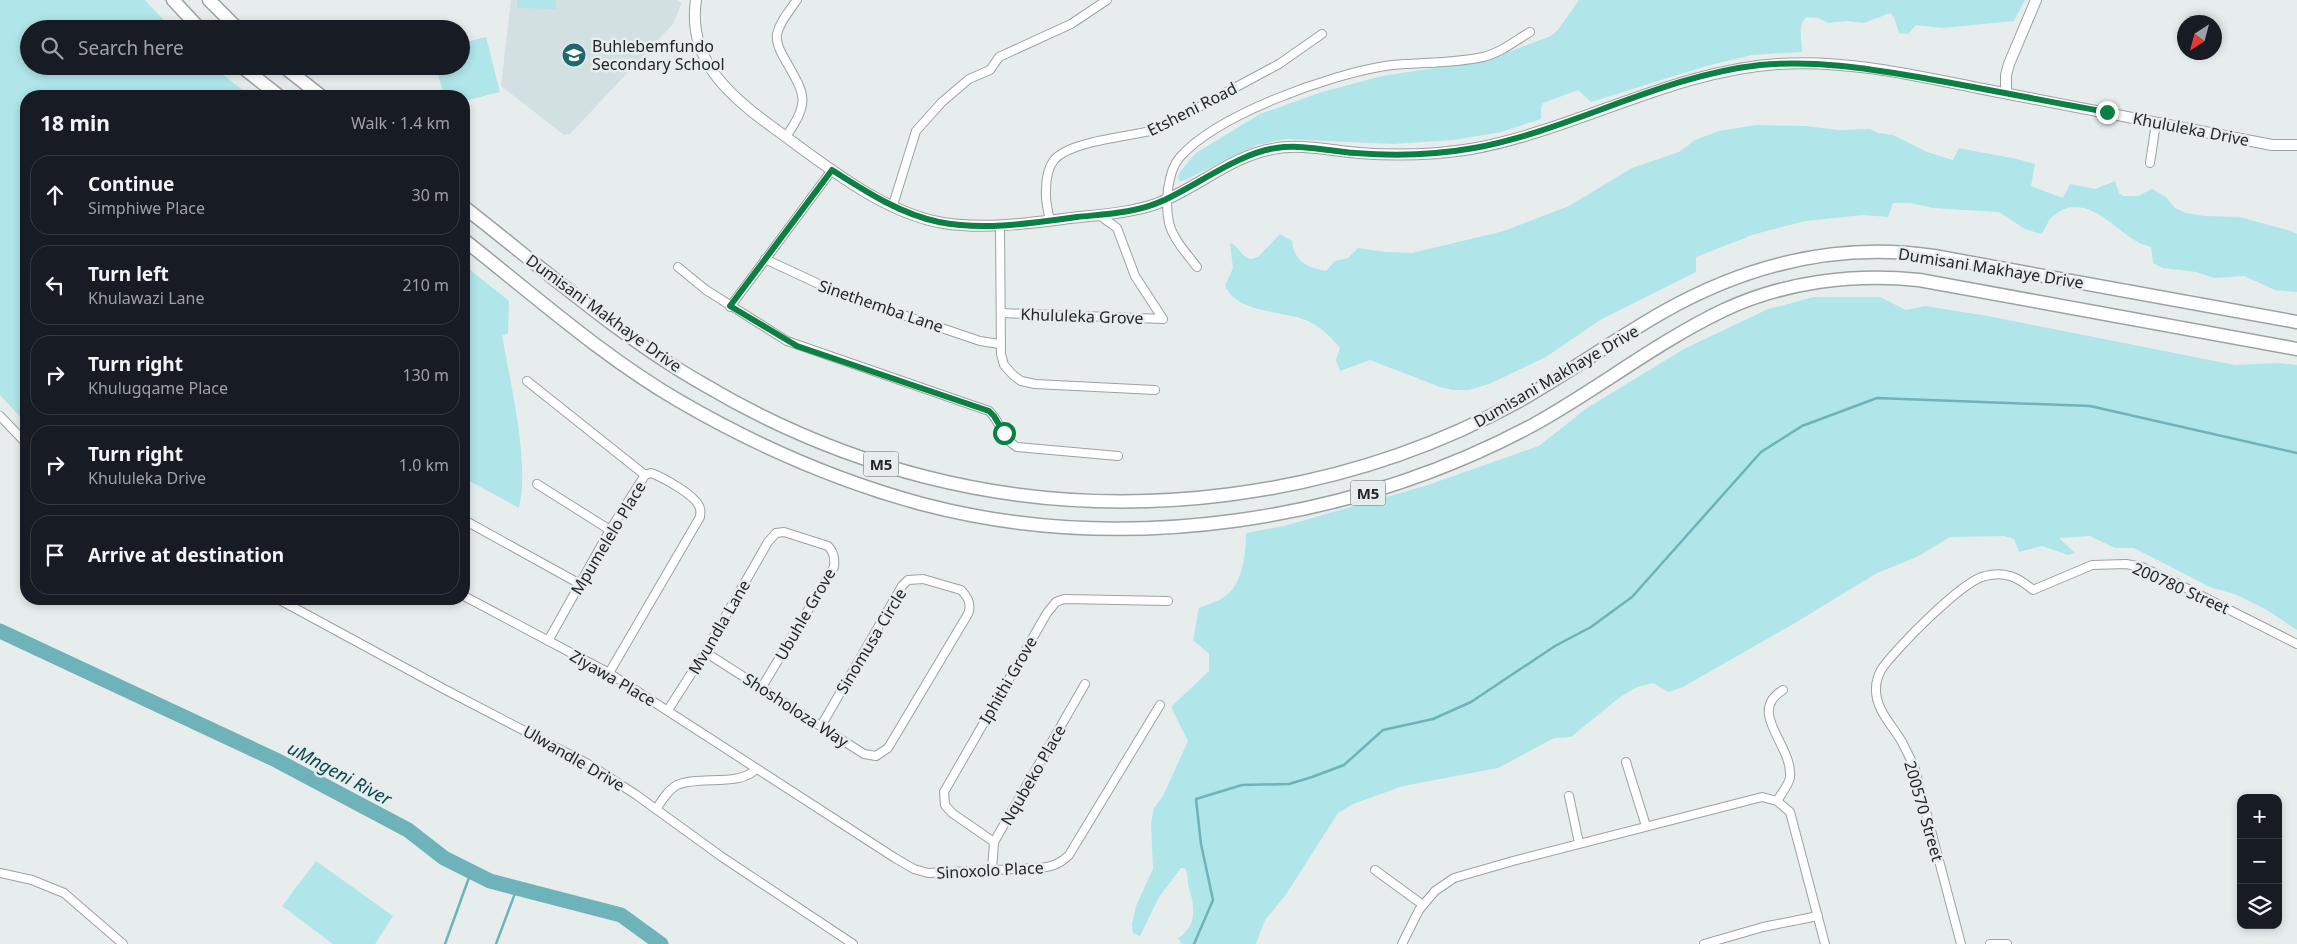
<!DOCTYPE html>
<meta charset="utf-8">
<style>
body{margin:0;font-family:"Noto Sans",sans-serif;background:#20242c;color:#f1f3f6}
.controls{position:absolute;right:15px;bottom:15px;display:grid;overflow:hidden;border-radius:10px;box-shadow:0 2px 8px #0003}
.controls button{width:45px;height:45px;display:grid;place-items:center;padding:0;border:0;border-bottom:1px solid #363941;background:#171b24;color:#f1f3f6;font:25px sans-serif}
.compass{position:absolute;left:2177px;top:15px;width:45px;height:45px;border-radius:50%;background:#171b24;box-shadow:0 2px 8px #0003;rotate:216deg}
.stop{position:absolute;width:15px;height:15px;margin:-11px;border:4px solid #0b8043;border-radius:50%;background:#fff}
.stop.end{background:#0b8043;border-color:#fff;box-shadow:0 1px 5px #0008}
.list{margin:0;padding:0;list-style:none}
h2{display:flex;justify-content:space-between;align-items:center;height:65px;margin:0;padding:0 20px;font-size:21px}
h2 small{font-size:16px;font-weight:400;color:#9ea1a6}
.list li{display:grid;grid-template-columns:32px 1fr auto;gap:15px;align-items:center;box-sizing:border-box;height:80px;margin:0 10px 10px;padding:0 10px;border:1px solid #363941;border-radius:20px}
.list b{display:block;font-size:19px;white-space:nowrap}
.list p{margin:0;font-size:16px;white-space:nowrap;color:#9ea1a6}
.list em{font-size:16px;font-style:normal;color:#9ea1a6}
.icon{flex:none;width:28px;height:28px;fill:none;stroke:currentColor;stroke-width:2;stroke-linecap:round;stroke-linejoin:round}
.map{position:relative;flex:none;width:2297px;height:944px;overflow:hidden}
.search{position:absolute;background:#171b24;box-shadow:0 2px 8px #0003;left:20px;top:20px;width:450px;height:55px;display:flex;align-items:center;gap:12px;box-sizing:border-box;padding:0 18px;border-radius:28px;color:#9ea1a6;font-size:19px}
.panel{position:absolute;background:#171b24;box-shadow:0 2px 8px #0003;left:20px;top:90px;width:450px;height:515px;border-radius:20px}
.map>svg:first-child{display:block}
.built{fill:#d2e0e1}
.green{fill:#b0e5e9}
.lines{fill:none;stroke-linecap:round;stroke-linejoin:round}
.stream{stroke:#6eb3b9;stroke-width:2.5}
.river{stroke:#6eb3b9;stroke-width:15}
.minor-casing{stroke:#9ca1a2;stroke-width:10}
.tertiary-casing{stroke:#9ca1a2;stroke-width:12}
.primary-casing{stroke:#9ca1a2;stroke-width:15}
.minor{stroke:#fff;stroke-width:8}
.tertiary{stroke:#fff;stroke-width:10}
.primary{stroke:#fff;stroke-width:12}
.route{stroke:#0b8043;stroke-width:6}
.labels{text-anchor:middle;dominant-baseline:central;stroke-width:5;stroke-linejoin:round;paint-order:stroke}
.shield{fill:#e7eded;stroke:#5e6262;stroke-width:1}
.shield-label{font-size:15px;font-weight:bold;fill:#242627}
.poi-label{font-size:16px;fill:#242627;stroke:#e7eded;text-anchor:start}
.street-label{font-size:16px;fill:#242627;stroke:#e7eded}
.water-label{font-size:18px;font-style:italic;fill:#0a4a4f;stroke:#e7eded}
</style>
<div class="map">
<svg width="2297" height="944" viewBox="0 0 2297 944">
<rect width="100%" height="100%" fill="#e7eded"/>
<!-- built -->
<polygon class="built" points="511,0 677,0 682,3 673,24 570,134 564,135 501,86"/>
<!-- green -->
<g class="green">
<polygon points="0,0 145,0 172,29 29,29 29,66 212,66 250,96 26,96 26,423 0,395"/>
<polygon points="517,0 556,0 556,9 517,8"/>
<path d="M1579 0H2025L2014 21 1942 28 1916 25 1908 34 1899 33 1894 17 1890 13 1864 23 1847 21 1828 23 1818 18 1807 17C1797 24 1802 40 1802 52L1752 55 1706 66 1591 102 1578 90 1543 103 1541 108V119L1501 132 1454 140 1393 144 1286 139 1257 145 1187 179 1181 181 1178 179 1180 172 1196 153 1260 114 1322 92 1382 76 1487 60 1551 36 1558 30Z"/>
<polygon points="486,37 500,92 464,101 464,96 444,96 436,66 461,66 461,43"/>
<path d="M1756 125 1805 126 1839 130 1870 129 1878 133 1893 135 1927 152 1953 160 1959 148C1985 154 2010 156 2035 164L2031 186 2063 198 2070 184 2095 189 2115 181 2119 193 2123 196H2138L2152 189 2166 197 2175 208 2186 213 2204 216 2240 217 2291 231 2297 234V292L2275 290 2244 276 2214 278 2196 272 2163 268 2153 263 2151 247C2146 245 2140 244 2136 241 2112 227 2082 188 2051 218 2047 222 2046 229 2041 234L2025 229 1999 212 1933 208 1910 203H1893L1888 217 1863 215 1805 221 1755 234 1696 257V272L1600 320 1546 357 1489 384 1469 390H1453L1440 387 1370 360 1340 371 1336 360 1340 348C1331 337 1321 327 1308 321 1282 310 1238 314 1225 286L1233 268 1230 243C1240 246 1240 258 1252 259L1258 257 1280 234 1292 241C1294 261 1307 268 1326 271L1335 261 1348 258 1358 248 1386 252 1412 253 1504 231 1569 206 1632 168 1679 152 1695 140 1719 131Z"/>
<path d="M464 265 509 301 508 334 502 335C510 383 530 462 519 508L464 478Z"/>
<path d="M1814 297H1880L1906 310 1925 306 1988 316 2235 365 2279 363 2297 365V630L2267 610 2237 595 2210 587 2134 548H2115L2090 536 2059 538 2075 553 2068 555 2042 546 2019 552 2014 539 2004 536 1950 537 1917 557 1877 573 1795 623 1683 687 1668 692 1653 683 1637 687 1620 697 1571 737 1554 738 1498 768 1403 786 1353 804 1338 813 1285 896 1265 920 1256 944H1182L1178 938C1197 927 1195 906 1189 888 1187 881 1189 875 1185 868H1181L1159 897 1140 936 1133 933 1132 924 1136 906 1153 869 1151 824 1154 808 1163 796 1188 741 1171 707 1209 671V654L1193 640 1199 608C1208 604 1220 601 1227 595 1243 582 1246 552 1246 533L1284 526 1425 486 1539 446 1587 408 1684 349 1768 309Z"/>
<polygon points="316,861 393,916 375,944 333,944 282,906"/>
</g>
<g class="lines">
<!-- stream -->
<g class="stream">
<polyline points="445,944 471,872"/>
<polyline points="496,944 517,888"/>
<polyline points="1194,944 1213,900 1201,844 1196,799 1242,785 1289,784 1312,777 1344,765 1383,730 1433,719 1471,702 1555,646 1591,627 1632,597 1761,452 1802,426 1877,398 2090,406 2297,453"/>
</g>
<!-- river -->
<polyline class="river" points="0,631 276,760 408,830 444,858 490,881 621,915 661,944"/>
<defs>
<g id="minor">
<path d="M786 136C813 100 803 92 783 56 779 49 776 42 777 34 780 21 790 10 797 0"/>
<polyline points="2150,163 2156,123"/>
<polyline points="893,205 916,131 942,102 969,79 990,70 999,57 1071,24 1107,0"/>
<path d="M1050 221C1048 211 1045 200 1046 190 1046 180 1048 168 1054 160 1071 140 1132 137 1158 129L1279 64 1322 34"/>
<polyline points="1000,225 1001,354 1004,365 1013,375 1021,381 1035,384 1155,390"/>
<polyline points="765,259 838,293 980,341 999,344"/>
<path d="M678 267 706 290 787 341 989 411C1001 422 1002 439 1017 447L1118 456"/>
<path d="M1197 267C1187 254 1173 239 1169 223 1165 204 1167 172 1180 157 1218 114 1329 75 1385 66 1417 62 1451 64 1483 57 1500 53 1515 41 1530 32"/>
<polyline points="730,307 832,170"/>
<polyline points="1001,313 1163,319 1135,276 1117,228 1099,215"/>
<polyline points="527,381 645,475"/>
<polyline points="0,416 26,443"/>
<polyline points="537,484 610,530"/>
<polyline points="464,520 580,584"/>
<path d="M464 596 609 673 895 858 914 869 928 873 1041 868C1053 866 1060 864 1069 855L1160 705"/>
<polyline points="278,599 444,689 590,765 635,794 722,857 853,944"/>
<path d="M548 641 610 530 645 475 651 473C662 477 698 496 700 509 701 512 700 514 700 517L609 673"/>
<path d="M705 652 864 754 876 756 888 748 968 614C972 604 968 597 961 590L923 579 908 580 902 586 821 726"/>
<path d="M668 710 705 652 768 542 776 533 784 532 828 546C834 552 835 559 834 567L762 687"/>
<polyline points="1626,762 1646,826"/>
<polyline points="1569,796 1579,843"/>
<path d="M1777 801C1781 794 1789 785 1790 777 1793 745 1746 712 1783 690"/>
<path d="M657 808C662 800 668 790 677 785 698 775 740 787 756 769"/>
<polyline points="994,842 952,813 945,805 944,792 1047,613 1056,602 1064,599 1168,601"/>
<polyline points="992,870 994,842 1085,684"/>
<polyline points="1375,870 1423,905"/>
<polyline points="0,873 32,880 64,893 123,944"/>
<polyline points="1402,944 1419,910 1435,891 1454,878 1513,861 1762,797 1777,801 1790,812 1825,944"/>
<polyline points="1704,944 1763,927 1818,916"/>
<path d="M1961 944 1914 766C1910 758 1906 750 1902 742 1892 725 1875 709 1876 688 1876 682 1878 676 1881 670 1894 650 1962 581 1985 576 2005 571 2018 577 2033 590L2092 565 2126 564 2142 567 2174 582 2297 644"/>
<polyline points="1990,944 2007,944"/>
</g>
<g id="tertiary">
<path d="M696 0C687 58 728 95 771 126 821 162 880 212 943 223 982 229 1024 224 1063 219 1094 215 1127 214 1156 204 1196 189 1231 156 1273 149 1300 143 1332 151 1359 153 1397 156 1434 155 1471 149 1576 130 1671 71 1778 64 1847 59 1917 76 1983 89 2080 107 2176 126 2272 145H2297"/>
<polyline points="2006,93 2006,75 2009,64 2036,0"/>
</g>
<g id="primary">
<polyline points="173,0 200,29"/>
<polyline points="209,0 238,29"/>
<polyline points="241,66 279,96"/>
<polyline points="283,66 321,96"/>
<path d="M464 207C541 267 619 336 703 384 772 425 848 457 926 477 1122 527 1341 499 1519 401 1568 373 1614 340 1663 312 1746 265 1838 242 1934 256L2297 322"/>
<path d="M464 240C534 295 603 357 681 402 757 446 837 481 922 504 1123 557 1351 522 1533 425 1598 389 1657 342 1724 310 1784 282 1853 273 1919 280L2297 349"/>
</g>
</defs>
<!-- minor casing -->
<use href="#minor" class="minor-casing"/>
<!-- tertiary casing -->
<use href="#tertiary" class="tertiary-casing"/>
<!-- primary casing -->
<use href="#primary" class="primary-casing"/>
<!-- minor -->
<use href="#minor" class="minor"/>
<!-- tertiary -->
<use href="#tertiary" class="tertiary"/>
<!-- primary -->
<use href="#primary" class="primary"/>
</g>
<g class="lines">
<!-- route -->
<path class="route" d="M1004 433 994 416 989 411 797 346 730 306 832 170C865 191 900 214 939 222 983 231 1033 223 1077 217 1105 214 1136 213 1162 201 1196 186 1239 153 1276 148 1301 144 1329 151 1355 153 1394 156 1435 155 1474 148 1572 130 1660 76 1760 65 1814 60 1865 68 1918 77 1981 88 2044 101 2107 112"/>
</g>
<!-- icons -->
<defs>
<symbol id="school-disc" viewBox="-11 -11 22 22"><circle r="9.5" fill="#1c686e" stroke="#e7eded"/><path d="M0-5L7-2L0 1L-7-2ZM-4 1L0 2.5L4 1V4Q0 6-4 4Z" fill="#fff"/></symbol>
</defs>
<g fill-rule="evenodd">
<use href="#school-disc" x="560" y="41" width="28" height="28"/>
</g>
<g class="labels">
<!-- shield labels -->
<g class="shield">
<rect x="863.5" y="451.5" width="35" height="25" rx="4"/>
<rect x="1350.5" y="480.5" width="35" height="25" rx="4"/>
</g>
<g class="shield-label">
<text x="881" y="464">M5</text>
<text x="1368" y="493">M5</text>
</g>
<!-- poi labels -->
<g class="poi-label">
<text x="592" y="46">Buhlebemfundo<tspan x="592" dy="18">Secondary School</tspan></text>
</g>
<!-- street labels -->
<g class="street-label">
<text transform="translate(1192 109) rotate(-27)">Etsheni Road</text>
<text transform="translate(2191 129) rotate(11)">Khululeka Drive</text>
<text transform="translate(1991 268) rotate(9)">Dumisani Makhaye Drive</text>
<text transform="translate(881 306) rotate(19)">Sinethemba Lane</text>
<text transform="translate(604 313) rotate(36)">Dumisani Makhaye Drive</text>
<text transform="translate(1082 316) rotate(2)">Khululeka Grove</text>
<text transform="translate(1556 376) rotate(-30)">Dumisani Makhaye Drive</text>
<text transform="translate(608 538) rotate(-59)">Mpumelelo Place</text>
<text transform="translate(2181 588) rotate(24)">200780 Street</text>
<text transform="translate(805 614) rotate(-60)">Ubuhle Grove</text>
<text transform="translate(719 627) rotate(-60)">Mvundla Lane</text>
<text transform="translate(871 641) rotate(-59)">Sinomusa Circle</text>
<text transform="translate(613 678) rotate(30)">Ziyawa Place</text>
<text transform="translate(1008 680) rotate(-60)">Iphithi Grove</text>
<text transform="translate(796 710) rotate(33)">Shosholoza Way</text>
<text transform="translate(574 758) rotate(30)">Ulwandle Drive</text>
<text transform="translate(1033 775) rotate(-60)">Nqubeko Place</text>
<text transform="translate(1924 811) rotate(74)">200570 Street</text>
<text transform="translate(990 870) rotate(-3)">Sinoxolo Place</text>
</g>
<!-- water labels -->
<g class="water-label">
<text transform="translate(340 773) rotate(28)">uMngeni River</text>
</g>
</g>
</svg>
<div class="controls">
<button>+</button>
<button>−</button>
<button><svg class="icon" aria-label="layers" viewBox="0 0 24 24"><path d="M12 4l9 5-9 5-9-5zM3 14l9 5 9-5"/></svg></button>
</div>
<svg class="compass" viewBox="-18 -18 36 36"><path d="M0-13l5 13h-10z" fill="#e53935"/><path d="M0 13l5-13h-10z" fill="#9ea1a6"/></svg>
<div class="stop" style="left:1004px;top:433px"></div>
<div class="stop end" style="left:2107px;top:112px"></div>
<div class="search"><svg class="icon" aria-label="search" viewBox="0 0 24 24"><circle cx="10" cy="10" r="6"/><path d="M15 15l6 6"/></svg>Search here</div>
<section class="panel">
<h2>18 min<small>Walk · 1.4 km</small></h2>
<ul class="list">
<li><svg class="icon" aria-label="ahead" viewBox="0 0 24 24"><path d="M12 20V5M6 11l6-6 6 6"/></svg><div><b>Continue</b><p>Simphiwe Place</p></div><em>30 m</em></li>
<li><svg class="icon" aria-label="left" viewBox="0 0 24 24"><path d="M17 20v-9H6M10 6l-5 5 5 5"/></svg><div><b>Turn left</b><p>Khulawazi Lane</p></div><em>210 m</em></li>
<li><svg class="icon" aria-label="right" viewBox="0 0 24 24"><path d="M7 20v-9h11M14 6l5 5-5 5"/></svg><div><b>Turn right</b><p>Khulugqame Place</p></div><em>130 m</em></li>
<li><svg class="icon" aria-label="right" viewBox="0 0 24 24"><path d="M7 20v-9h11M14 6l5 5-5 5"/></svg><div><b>Turn right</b><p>Khululeka Drive</p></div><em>1.0 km</em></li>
<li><svg class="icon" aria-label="arrive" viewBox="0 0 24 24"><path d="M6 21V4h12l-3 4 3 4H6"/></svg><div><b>Arrive at destination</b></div></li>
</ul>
</section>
</div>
